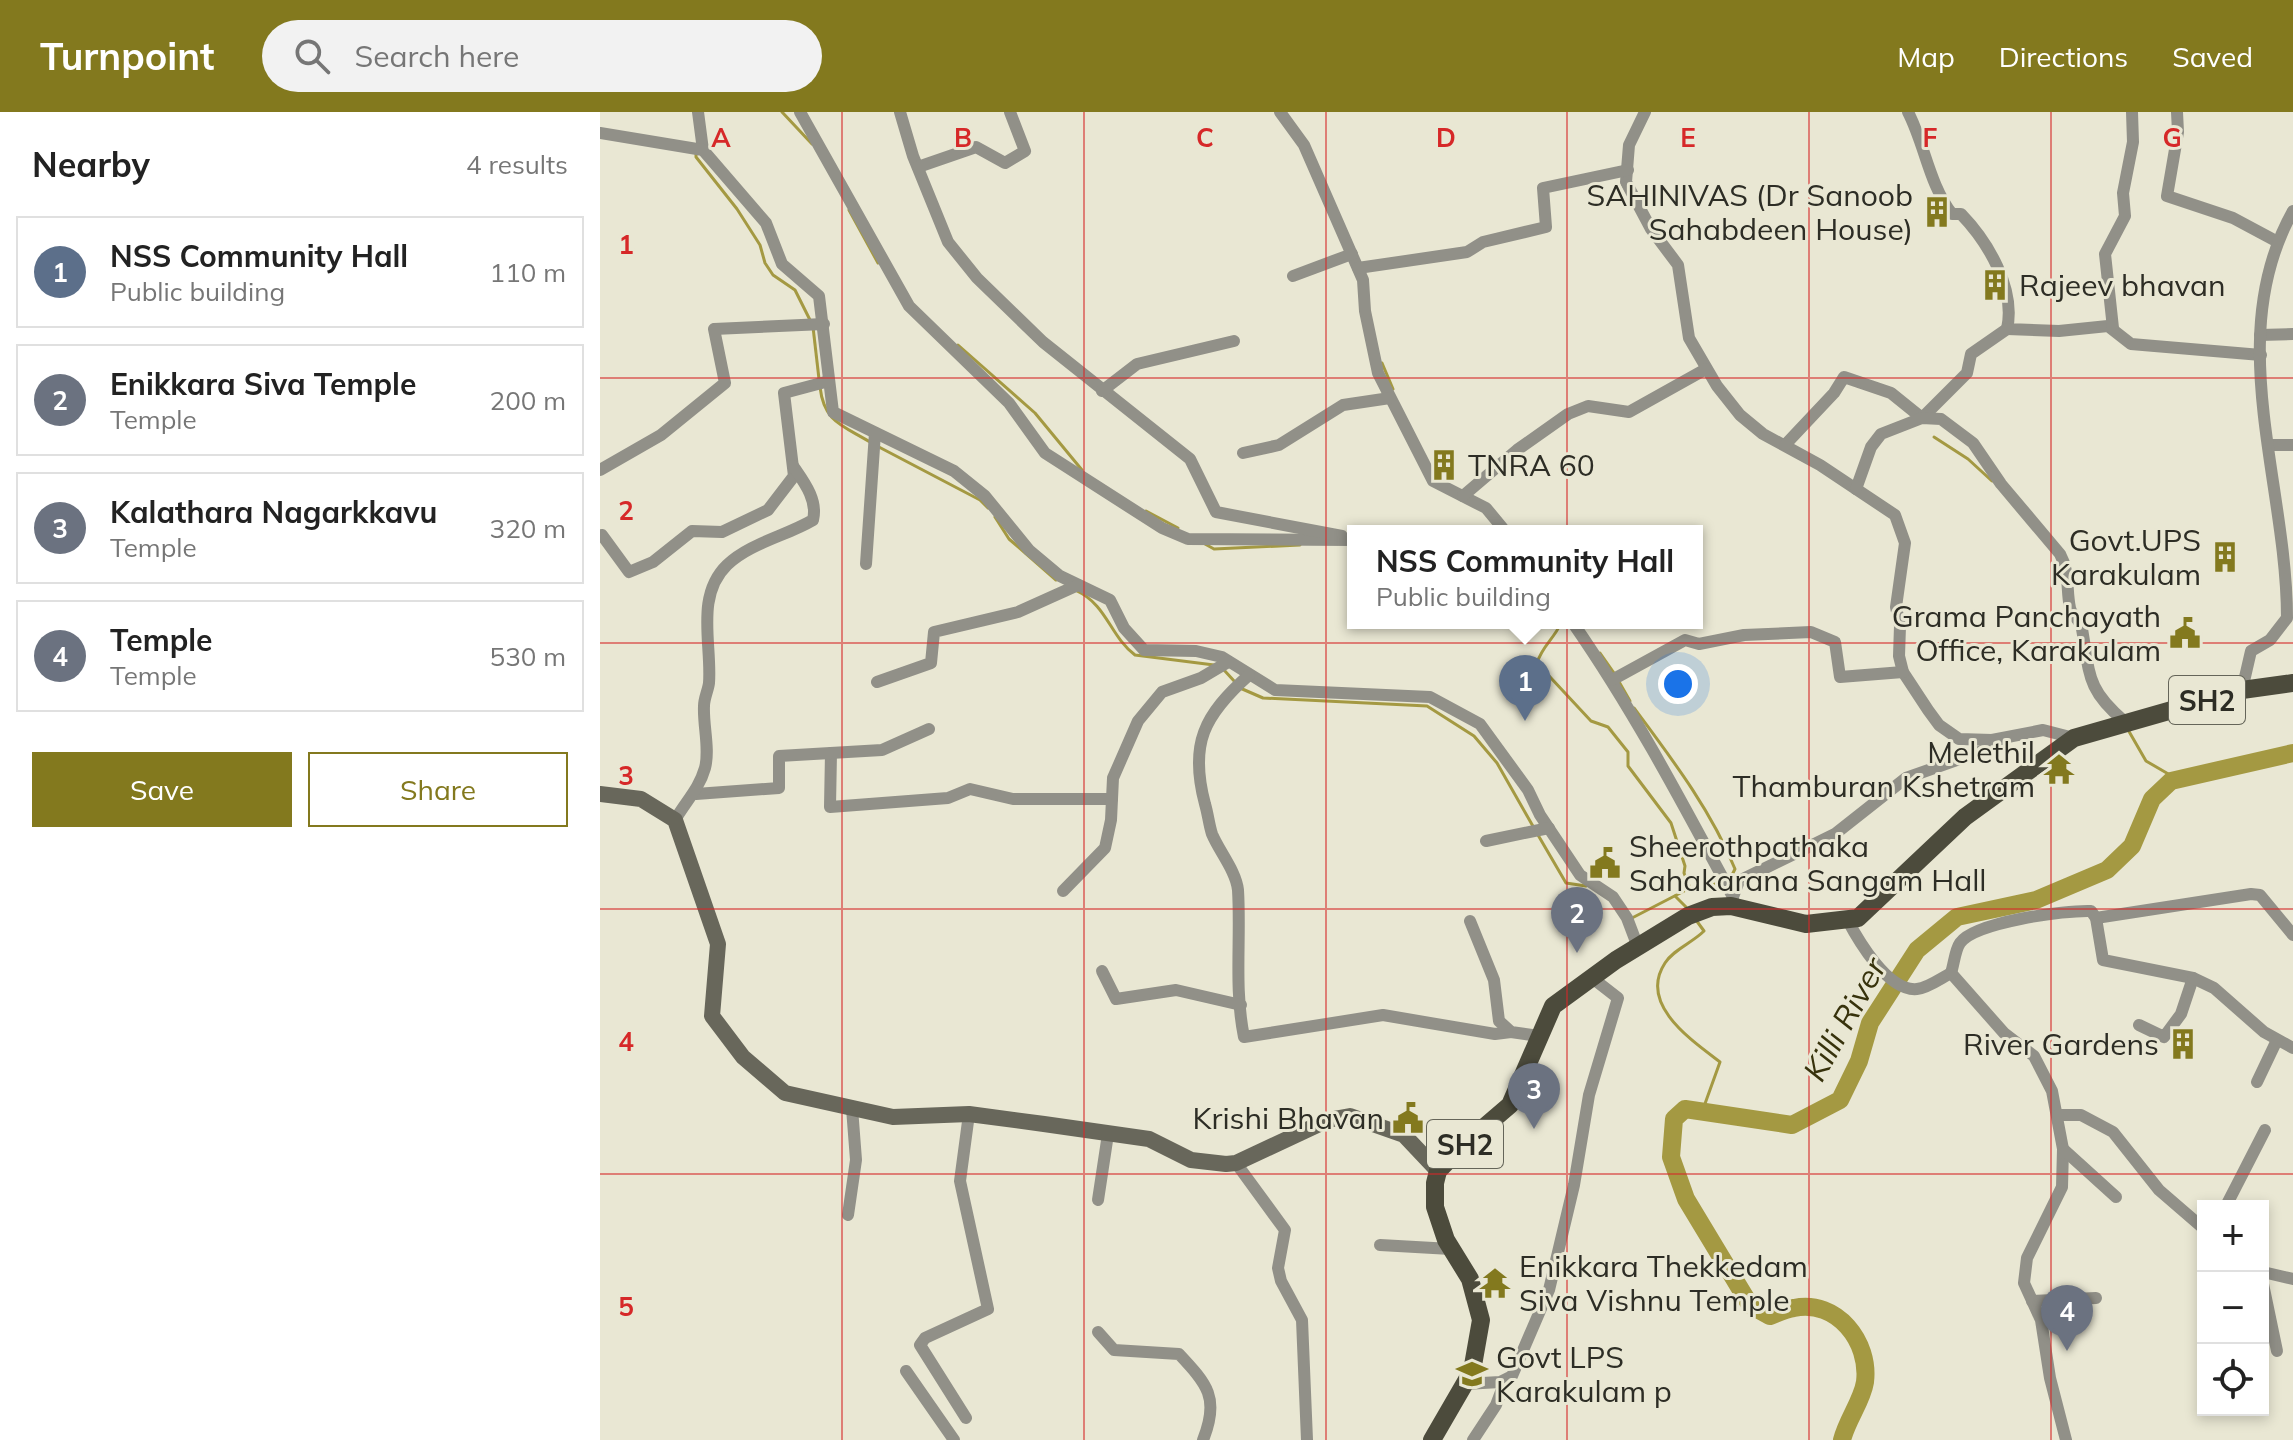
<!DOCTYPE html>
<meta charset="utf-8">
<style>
body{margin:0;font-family:Mulish,sans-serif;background:#f2f2f2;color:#222}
.controls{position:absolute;right:24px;bottom:24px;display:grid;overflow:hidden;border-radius:0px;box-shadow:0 4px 12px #0003}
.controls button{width:72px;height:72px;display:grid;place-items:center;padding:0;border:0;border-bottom:2px solid #e0e0e0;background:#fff;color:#222;font:40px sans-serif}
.you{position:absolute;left:1078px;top:572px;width:28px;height:28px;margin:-20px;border:6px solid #fff;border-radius:50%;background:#1a73e8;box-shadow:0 0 0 12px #1a73e833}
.badge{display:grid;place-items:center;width:52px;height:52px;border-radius:50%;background:#83791e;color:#fff;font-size:26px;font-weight:700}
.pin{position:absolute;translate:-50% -66px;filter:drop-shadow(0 2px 4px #0008)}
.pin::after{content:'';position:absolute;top:42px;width:28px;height:24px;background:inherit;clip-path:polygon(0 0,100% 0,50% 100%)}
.popup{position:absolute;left:747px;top:413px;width:356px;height:104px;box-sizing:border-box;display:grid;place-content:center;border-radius:0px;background:#fff;filter:drop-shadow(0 2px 6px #0005);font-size:26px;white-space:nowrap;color:#767676}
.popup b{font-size:30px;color:#222}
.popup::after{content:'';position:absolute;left:50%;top:100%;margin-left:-16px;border:16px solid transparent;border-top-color:#fff}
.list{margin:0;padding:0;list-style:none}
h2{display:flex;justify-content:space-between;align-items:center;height:104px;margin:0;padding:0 32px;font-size:34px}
h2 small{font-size:26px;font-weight:400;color:#767676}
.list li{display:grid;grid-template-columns:52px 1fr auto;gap:24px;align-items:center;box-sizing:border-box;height:112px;margin:0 16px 16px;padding:0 16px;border:2px solid #e0e0e0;border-radius:0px}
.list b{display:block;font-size:30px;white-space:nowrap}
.list p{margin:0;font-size:26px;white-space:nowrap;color:#767676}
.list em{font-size:26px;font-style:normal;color:#767676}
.actions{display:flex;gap:16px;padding:24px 32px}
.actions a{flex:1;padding:18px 0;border:2px solid #83791e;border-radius:0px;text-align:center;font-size:28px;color:#83791e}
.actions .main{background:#83791e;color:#fff}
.icon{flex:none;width:44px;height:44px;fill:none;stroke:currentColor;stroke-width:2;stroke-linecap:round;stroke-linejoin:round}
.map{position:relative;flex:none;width:1693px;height:1328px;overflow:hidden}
header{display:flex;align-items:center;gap:48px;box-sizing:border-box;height:112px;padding:0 40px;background:#83791e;color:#fff}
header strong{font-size:38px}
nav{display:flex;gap:44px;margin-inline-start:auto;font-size:28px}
.search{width:560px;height:72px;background:#f2f2f2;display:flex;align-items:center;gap:20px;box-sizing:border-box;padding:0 28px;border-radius:44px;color:#767676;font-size:30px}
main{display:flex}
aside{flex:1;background:#fff}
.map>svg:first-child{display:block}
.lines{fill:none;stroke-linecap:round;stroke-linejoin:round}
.stream{stroke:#a49942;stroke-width:3}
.river{stroke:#a49942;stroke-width:18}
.street{stroke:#919088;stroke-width:12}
.secondary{stroke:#68675b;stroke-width:16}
.primary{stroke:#4c4b3c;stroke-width:18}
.grid{fill:none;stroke:#d62828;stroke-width:2;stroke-opacity:0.55}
.labels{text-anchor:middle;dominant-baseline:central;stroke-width:6;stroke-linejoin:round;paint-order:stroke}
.shield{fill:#e9e7d3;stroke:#656559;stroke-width:2}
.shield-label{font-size:28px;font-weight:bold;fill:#2d2d25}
.poi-label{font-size:30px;fill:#2d2d25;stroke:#e9e7d3;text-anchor:end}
.water-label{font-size:32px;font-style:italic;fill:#37320c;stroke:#e9e7d3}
.grid-label{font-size:26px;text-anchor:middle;font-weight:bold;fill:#d62828;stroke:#e9e7d3;stroke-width:6;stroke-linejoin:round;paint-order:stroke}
</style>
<header>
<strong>Turnpoint</strong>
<div class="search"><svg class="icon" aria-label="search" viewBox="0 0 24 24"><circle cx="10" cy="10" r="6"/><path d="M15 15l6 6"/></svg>Search here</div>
<nav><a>Map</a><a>Directions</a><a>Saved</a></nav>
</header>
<main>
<aside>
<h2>Nearby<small>4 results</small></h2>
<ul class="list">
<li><span class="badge" style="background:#5c6f8a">1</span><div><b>NSS Community Hall</b><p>Public building</p></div><em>110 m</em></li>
<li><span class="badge" style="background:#6b7280">2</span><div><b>Enikkara Siva Temple</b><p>Temple</p></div><em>200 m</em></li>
<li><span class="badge" style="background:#6b7280">3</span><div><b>Kalathara Nagarkkavu</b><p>Temple</p></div><em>320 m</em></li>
<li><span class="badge" style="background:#6b7280">4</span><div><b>Temple</b><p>Temple</p></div><em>530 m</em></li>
</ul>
<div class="actions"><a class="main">Save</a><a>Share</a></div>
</aside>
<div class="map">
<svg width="1693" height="1328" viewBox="0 0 1693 1328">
<rect width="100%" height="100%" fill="#e9e7d3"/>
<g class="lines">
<!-- stream -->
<g class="stream">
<polyline points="182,0 212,32"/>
<polyline points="96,40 96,45 137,97 160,133 165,151 173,163 195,178 210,208"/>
<polyline points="249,98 278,151"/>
<polyline points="213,215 219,267"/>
<polyline points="358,233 435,301 482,358"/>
<polyline points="782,251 793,277"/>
<path d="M220 275C224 310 242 313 270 330"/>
<polyline points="1334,325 1368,347 1392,369"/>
<polyline points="277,334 380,388 388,396"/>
<polyline points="546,399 578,416"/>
<polyline points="395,405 409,427 456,468"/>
<polyline points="605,432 614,437 700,433"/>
<path d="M477 479C507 493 510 524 535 543L614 553"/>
<path d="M961 511C954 527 942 534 937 551L991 609 1008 615 1028 640V654L1071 711 1085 754 1084 761 1090 776 1032 806"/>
<polyline points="1000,541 1014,561"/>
<polyline points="624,558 635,570"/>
<polyline points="1018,568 1030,589"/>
<polyline points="640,576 663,586 827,594 874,624 897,651 934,716"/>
<path d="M1034 596C1072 647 1111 698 1135 757L1129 769"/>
<polyline points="1527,616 1546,649 1577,667"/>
<polyline points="938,723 966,771 986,774"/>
<polyline points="1090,776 1122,771"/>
<polyline points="1075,784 1086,795"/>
<path d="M1096 808 1104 819C1092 831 1074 837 1065 851 1038 892 1091 928 1120 950L1102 1000"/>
</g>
<!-- river -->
<path class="river" d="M1242 1328C1247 1308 1262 1289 1265 1270 1270 1230 1237 1187 1194 1196 1186 1197 1178 1201 1170 1204L1150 1193 1086 1087 1071 1045 1074 1007 1085 997 1192 1013 1240 988 1259 949 1270 911 1317 838 1357 805 1436 788 1507 758 1532 734 1552 687 1571 669 1693 641"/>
<!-- street -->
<g class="street">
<polyline points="98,0 103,38"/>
<polyline points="200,0 309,194 409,291 445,341 562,416 588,427 753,428"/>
<polyline points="300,0 313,44 348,130 377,166 443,230 590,347 616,400 742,424"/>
<polyline points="680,0 704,33 763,168 765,199 778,261 833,369 886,396 905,419"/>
<polyline points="1045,0 1029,33 1026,70 1051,117 1078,153 1089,226 1117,274 1140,303 1163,322 1220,353 1295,403 1305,431 1296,495 1300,514 1299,544 1303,560 1328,598 1339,613 1359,627 1392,628 1443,618 1474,626"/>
<path d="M1308 0C1325 33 1329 72 1352 102H1361C1388 130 1416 177 1407 217L1459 219 1508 214 1531 232 1661 243"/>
<polyline points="1577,0 1578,20 1567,84 1633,106 1676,129"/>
<polyline points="0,21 103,38 166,111 182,152 219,184 233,300 354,359 385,384 429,438 460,464 510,488 524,516 544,538 596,539 622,545 675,578 830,585 880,612 928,678 940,703 980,763 1013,785 1027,806 1038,835"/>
<polyline points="318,55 376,35 405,51 425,39 410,0"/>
<polyline points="758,156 867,140 883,130 946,115 943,76 1028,58"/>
<polyline points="693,164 752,142"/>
<polyline points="1513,216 1505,142 1525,104 1523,81 1533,30 1532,0"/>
<polyline points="1660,223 1693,222"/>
<polyline points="502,279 537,252 634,229"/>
<polyline points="1185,333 1234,281 1244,265 1291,281 1322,306 1367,261 1371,242 1407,217"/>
<polyline points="1668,333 1693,333"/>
<polyline points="643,341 679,333 743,293 790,286"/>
<polyline points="0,358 61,323 125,271 114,217 224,212"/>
<path d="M1256 377 1271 335 1281 322 1322 306 1341 307 1373 331 1401 372 1460 442C1470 460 1466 477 1470 496 1472 505 1481 508 1482 517 1490 562 1486 577 1524 609"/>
<polyline points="863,384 917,338 968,302 988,294 1029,300 1106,257"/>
<polyline points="2,423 29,460 53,450 92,419 122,420 168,398 194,364 184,281 229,269"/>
<polyline points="266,452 275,321"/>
<path d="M973 511C1034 599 1083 692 1133 785L1132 791"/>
<path d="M649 563C604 603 589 632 605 692 608 702 609 713 612 722 619 739 636 759 638 778 641 827 634 876 644 925L783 903 895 922 911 920"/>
<polyline points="1012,568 1085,528 1099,532 1144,523 1211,520 1235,530 1240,565 1303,560"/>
<polyline points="277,570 331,551 334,520 418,500 478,473"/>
<path d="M1642 578 1651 539 1670 528 1687 506C1687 371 1622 225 1693 99"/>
<polyline points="231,641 230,695 348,686 370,677 413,687 512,687"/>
<polyline points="96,682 179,676 179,644 282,638 329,617"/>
<path d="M75 708C86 689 99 677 105 656 110 637 103 614 104 594 104 586 108 579 109 571 112 533 95 484 127 453 150 431 186 424 213 408 218 388 204 370 193 354"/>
<polyline points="886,729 949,716"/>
<polyline points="463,779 505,736 511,708 513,666 538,609 562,580 601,566 628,550"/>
<polyline points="1133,785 1139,769 1235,722 1306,666 1402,632"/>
<polyline points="1496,806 1651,782 1660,783 1693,823"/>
<path d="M1247 807C1258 828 1288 880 1317 877 1328 876 1341 866 1351 861L1404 921 1434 944 1452 979 1463 1037 1462 1075 1427 1146 1424 1171 1441 1208 1450 1266 1466 1328"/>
<polyline points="870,809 894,868 899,909 911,920 939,924"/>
<polyline points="502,859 516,887 576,878 641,893"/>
<path d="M1351 861C1354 852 1355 838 1360 831 1375 810 1465 798 1491 799L1496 806 1503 848 1593 866 1581 902 1564 925 1539 913"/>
<polyline points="1593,866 1614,876 1664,920 1693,936"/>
<polyline points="1657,970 1677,928"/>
<polyline points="1458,1003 1481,1003 1513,1020 1559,1078 1603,1116"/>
<polyline points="1463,1037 1516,1085"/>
<polyline points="636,1051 685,1118 678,1156 681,1169 702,1208 707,1328"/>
<polyline points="498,1088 508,1022"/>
<polyline points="1626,1094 1665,1018"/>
<polyline points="248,1103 256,1048 252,996"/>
<polyline points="780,1133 851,1137"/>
<polyline points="1663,1160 1693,1167"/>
<polyline points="1663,1172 1677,1239"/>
<polyline points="1432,1189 1496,1186"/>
<path d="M498 1220 514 1238 579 1242C607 1272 620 1286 603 1328"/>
<polyline points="306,1259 354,1328"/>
<polyline points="865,1272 900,1270 912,1264 949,1178 974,1073 989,983 1018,886 991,865"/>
<polyline points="366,1306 320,1233 325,1226 388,1197 360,1069 369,1002"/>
<polyline points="873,1328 896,1293 905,1269"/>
</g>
<!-- secondary -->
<polyline class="secondary" points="0,682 41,687 75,708 118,832 112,904 143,945 185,981 293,1005 369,1002 444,1012 549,1027 591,1048 626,1052 636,1051 728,1008 750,1004 804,1023 838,1059"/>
<!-- primary -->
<polyline class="primary" points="832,1328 872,1259 881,1208 870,1167 846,1128 835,1095 835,1071 838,1059 861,1035 910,993 953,894 1016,848 1088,804 1112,795 1131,794 1206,812 1258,806 1365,705 1474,626 1642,578 1693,571"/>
</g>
<!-- grid -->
<path class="grid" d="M242 0V1328M484 0V1328M726 0V1328M967 0V1328M1209 0V1328M1451 0V1328M0 266H1693M0 531H1693M0 797H1693M0 1062H1693"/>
<!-- icons -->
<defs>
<symbol id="building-bare" viewBox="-9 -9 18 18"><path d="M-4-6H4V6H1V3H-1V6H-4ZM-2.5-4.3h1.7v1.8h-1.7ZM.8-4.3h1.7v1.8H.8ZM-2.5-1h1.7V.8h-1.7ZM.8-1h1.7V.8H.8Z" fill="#83791e" stroke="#e9e7d3" stroke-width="2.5" paint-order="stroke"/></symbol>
<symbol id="civic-bare" viewBox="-9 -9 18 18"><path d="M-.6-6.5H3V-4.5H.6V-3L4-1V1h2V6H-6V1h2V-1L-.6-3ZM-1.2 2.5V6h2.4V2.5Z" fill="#83791e" stroke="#e9e7d3" stroke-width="2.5" paint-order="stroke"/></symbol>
<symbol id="temple-bare" viewBox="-9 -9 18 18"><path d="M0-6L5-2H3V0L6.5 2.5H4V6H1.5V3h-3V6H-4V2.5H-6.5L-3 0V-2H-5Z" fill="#83791e" stroke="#e9e7d3" stroke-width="2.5" paint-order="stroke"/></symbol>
<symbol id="school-bare" viewBox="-9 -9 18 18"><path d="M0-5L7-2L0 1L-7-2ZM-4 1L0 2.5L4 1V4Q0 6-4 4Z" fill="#83791e" stroke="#e9e7d3" stroke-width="2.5" paint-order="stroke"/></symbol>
</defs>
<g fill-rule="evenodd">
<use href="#building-bare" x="1315" y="78" width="44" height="44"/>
<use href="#building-bare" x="1373" y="151" width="44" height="44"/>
<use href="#building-bare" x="822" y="331" width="44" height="44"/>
<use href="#building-bare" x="1603" y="423" width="44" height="44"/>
<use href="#civic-bare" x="1563" y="499" width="44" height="44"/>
<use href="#temple-bare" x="1437" y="635" width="44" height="44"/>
<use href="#civic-bare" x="983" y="729" width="44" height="44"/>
<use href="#building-bare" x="1561" y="910" width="44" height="44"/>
<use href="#civic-bare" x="786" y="984" width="44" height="44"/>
<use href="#temple-bare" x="873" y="1149" width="44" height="44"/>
<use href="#school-bare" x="850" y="1240" width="44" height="44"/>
</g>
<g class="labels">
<!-- shield labels -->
<g class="shield">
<rect x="1569" y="564" width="76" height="48" rx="6"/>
<rect x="827" y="1008" width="76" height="48" rx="6"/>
</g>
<g class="shield-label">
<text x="1607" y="588">SH2</text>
<text x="865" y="1032">SH2</text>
</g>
<!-- poi labels -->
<g class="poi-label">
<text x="1313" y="83">SAHINIVAS (Dr Sanoob<tspan x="1313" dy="34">Sahabdeen House)</tspan></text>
<text x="1419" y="173" text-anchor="start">Rajeev bhavan</text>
<text x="868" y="353" text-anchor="start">TNRA 60</text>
<text x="1601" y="428">Govt.UPS<tspan x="1601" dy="34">Karakulam</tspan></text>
<text x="1561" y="504">Grama Panchayath<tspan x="1561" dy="34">Office, Karakulam</tspan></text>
<text x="1435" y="640">Melethil<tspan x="1435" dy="34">Thamburan Kshetram</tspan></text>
<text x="1029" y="734" text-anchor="start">Sheerothpathaka<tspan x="1029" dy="34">Sahakarana Sangam Hall</tspan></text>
<text x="1559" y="932">River Gardens</text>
<text x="784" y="1006">Krishi Bhavan</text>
<text x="919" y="1154" text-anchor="start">Enikkara Thekkedam<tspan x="919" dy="34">Siva Vishnu Temple</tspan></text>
<text x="896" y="1245" text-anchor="start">Govt LPS<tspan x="896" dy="34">Karakulam p</tspan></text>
</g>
<!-- water labels -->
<g class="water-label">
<text transform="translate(1244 907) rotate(-61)">Killi River</text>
</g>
</g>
<g class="grid-label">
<text x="121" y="35">A</text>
<text x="363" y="35">B</text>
<text x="605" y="35">C</text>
<text x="846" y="35">D</text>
<text x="1088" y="35">E</text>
<text x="1330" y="35">F</text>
<text x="1572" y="35">G</text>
<text x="26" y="142">1</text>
<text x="26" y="408">2</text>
<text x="26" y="673">3</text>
<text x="26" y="939">4</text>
<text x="26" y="1204">5</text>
</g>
</svg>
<div class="controls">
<button>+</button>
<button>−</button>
<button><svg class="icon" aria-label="locate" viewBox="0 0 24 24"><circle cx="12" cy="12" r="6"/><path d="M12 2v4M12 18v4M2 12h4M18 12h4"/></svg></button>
</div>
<div class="you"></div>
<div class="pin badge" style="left:925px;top:609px;background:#5c6f8a">1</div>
<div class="popup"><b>NSS Community Hall</b>Public building</div>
<div class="pin badge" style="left:977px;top:841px;background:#6b7280">2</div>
<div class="pin badge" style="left:934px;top:1017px;background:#6b7280">3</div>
<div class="pin badge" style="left:1467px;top:1239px;background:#6b7280">4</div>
</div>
</main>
